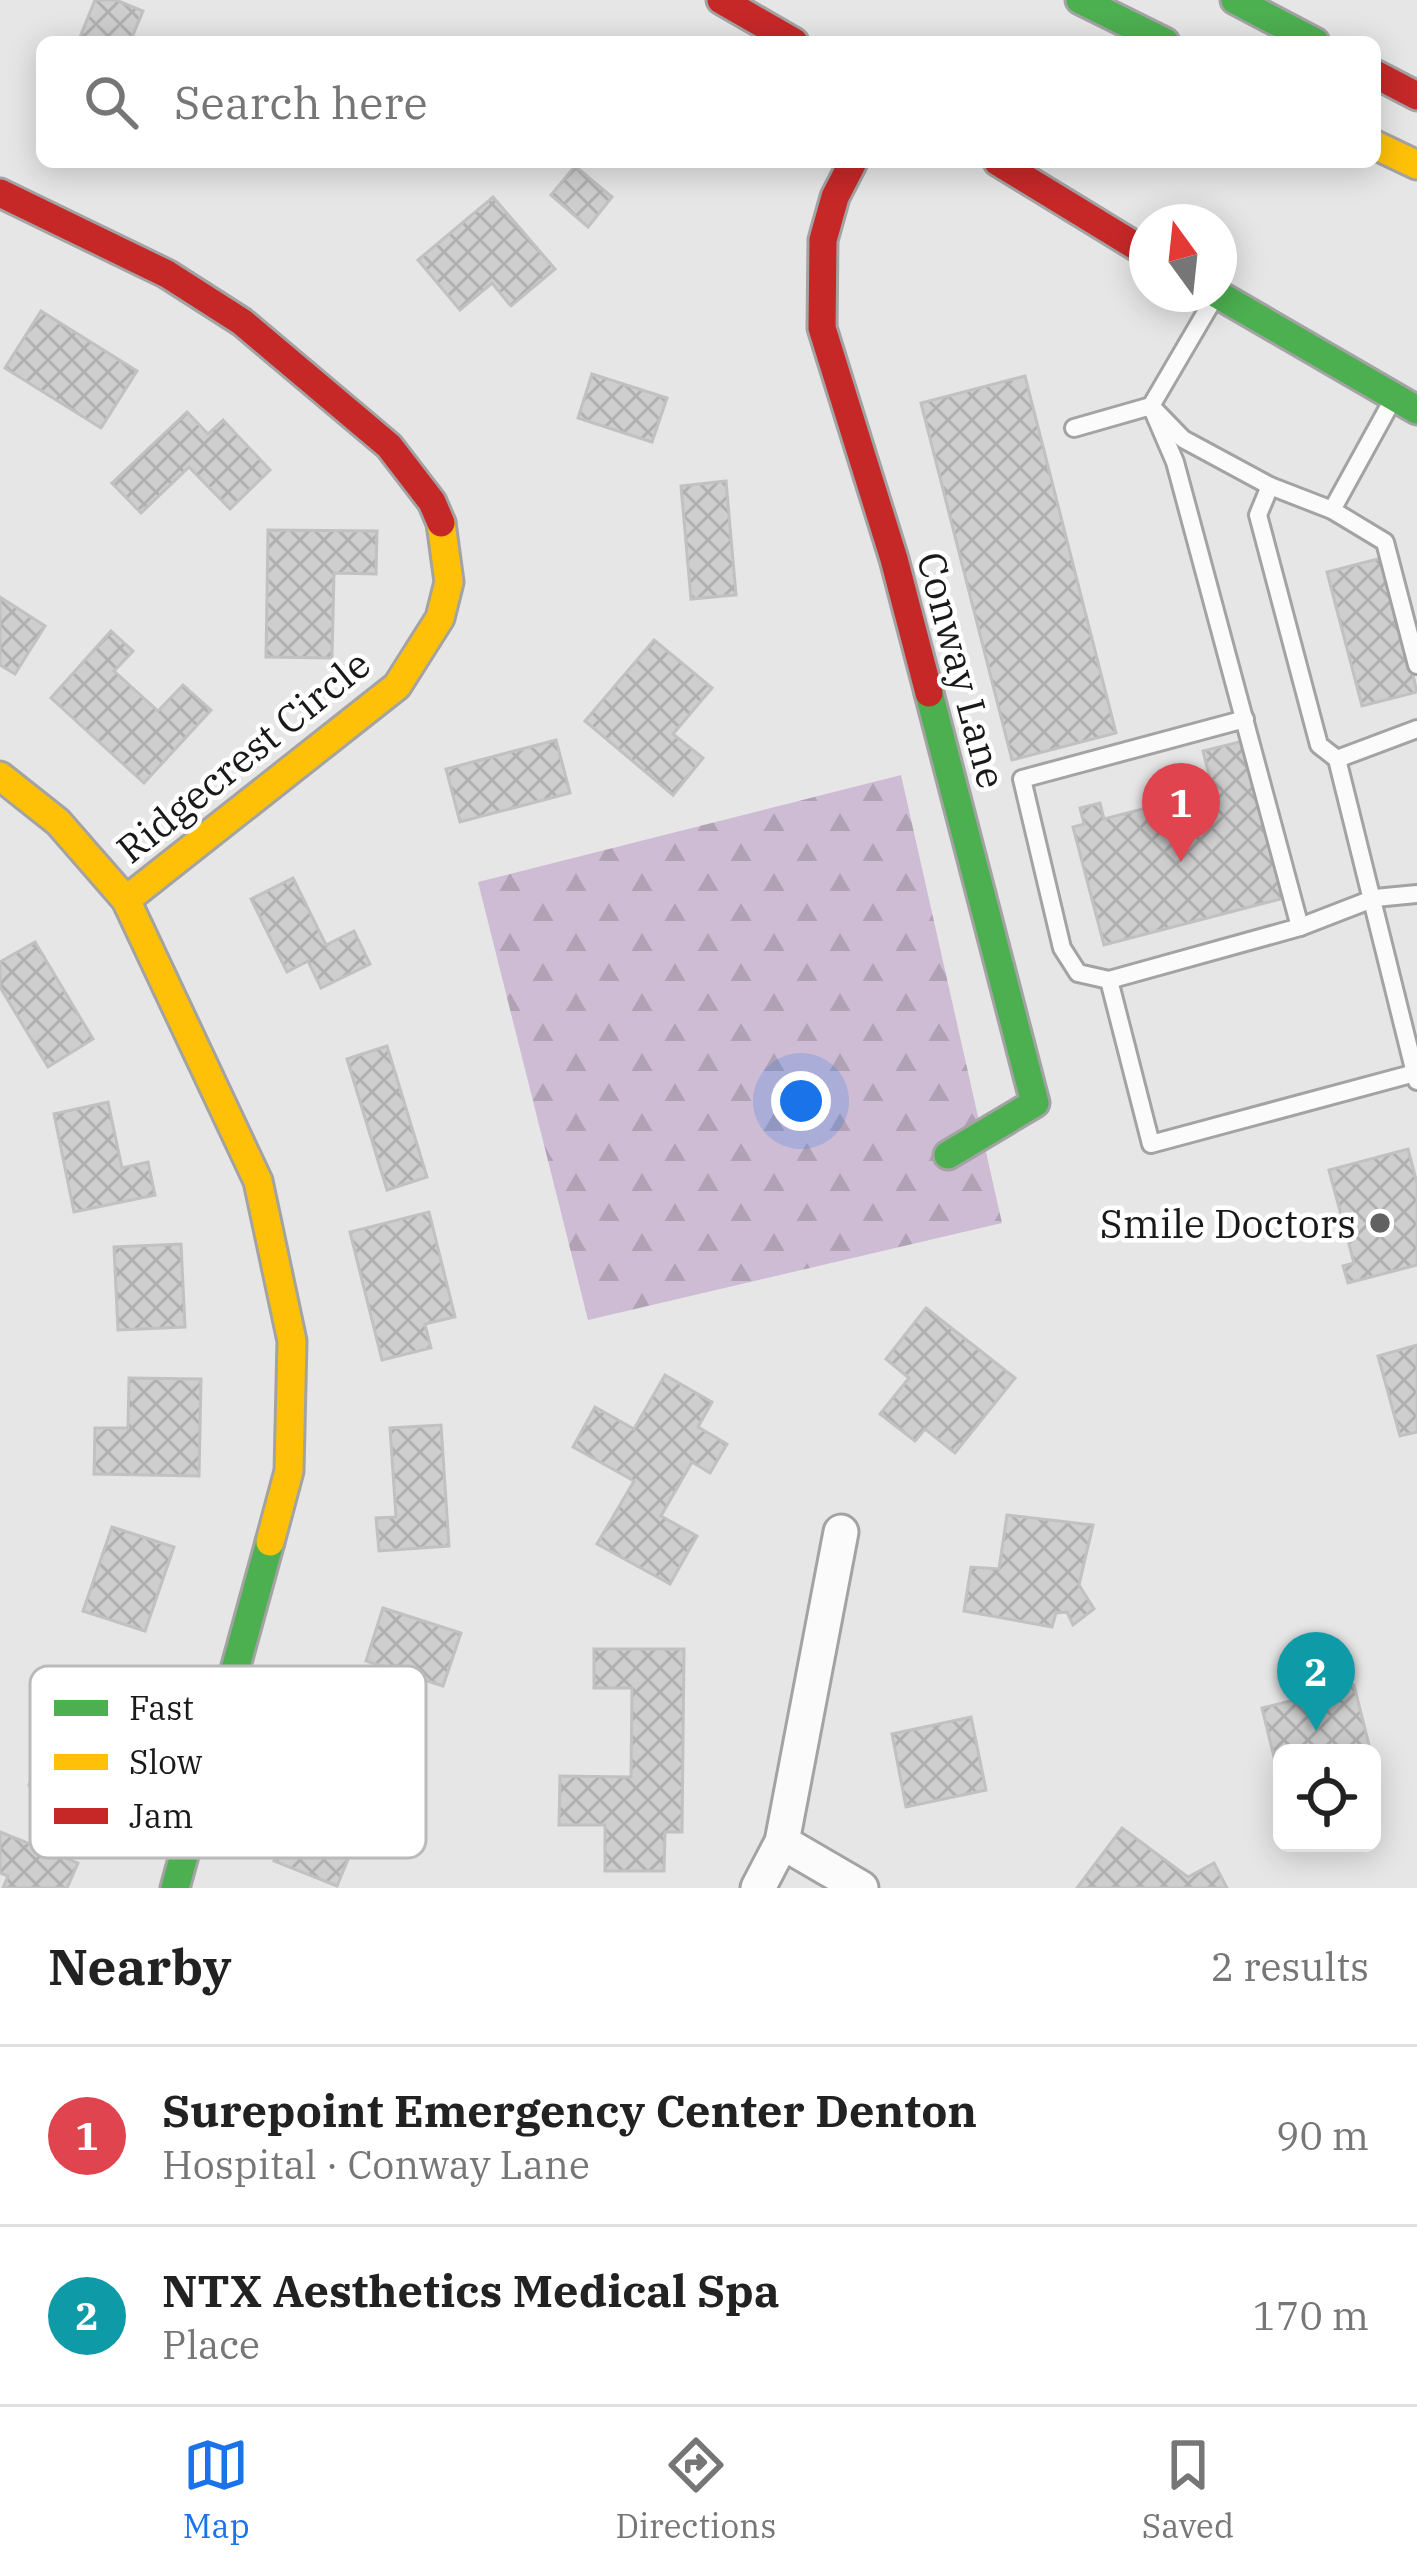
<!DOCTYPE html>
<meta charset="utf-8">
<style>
body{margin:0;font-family:"IBM Plex Serif",serif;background:#f6f6f6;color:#222}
.controls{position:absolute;right:36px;bottom:36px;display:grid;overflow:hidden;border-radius:18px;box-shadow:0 6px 30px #0003}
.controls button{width:108px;height:108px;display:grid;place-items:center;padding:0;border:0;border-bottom:3px solid #e0e0e0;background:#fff;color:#222;font:60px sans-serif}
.compass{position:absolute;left:1129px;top:204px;width:108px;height:108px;border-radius:50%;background:#fff;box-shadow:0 6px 30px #0003;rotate:345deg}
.you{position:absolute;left:801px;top:1101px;width:42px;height:42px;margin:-30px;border:9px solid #fff;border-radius:50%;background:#1a73e8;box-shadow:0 0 0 18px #1a73e833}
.badge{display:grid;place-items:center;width:78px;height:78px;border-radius:50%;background:#1a73e8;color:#fff;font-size:39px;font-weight:700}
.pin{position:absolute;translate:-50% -99px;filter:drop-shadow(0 3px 6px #0008)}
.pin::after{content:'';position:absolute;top:63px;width:42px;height:36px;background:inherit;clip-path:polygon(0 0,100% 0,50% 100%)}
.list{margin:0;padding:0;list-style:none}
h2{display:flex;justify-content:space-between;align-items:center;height:156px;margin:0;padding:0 48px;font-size:51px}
h2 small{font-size:39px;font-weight:400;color:#767676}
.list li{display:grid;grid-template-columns:78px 1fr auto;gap:36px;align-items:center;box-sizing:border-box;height:180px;padding:0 48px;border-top:3px solid #e0e0e0}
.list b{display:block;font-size:45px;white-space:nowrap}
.list p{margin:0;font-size:39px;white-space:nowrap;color:#767676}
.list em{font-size:39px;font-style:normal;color:#767676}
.icon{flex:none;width:66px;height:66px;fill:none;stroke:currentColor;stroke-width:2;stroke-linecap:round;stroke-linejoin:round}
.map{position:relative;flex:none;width:1417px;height:1888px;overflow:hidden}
.search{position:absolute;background:#fff;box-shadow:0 6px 30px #0003;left:36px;right:36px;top:36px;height:132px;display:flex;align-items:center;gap:30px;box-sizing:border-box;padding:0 42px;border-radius:18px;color:#767676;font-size:45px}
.sheet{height:516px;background:#fff}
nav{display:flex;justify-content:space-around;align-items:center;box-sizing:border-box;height:168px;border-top:3px solid #e0e0e0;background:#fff;font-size:33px;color:#767676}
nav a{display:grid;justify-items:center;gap:6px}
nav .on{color:#1a73e8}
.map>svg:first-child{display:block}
.forest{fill:url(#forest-firs)}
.building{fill:url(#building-cross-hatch);stroke:#c2c1c2;stroke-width:3}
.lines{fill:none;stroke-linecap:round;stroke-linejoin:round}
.lane-casing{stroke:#a4a3a4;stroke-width:22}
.street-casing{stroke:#a4a3a4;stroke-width:39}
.fast-casing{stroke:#a4a3a4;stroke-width:33}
.slow-casing{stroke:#a4a3a4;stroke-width:33}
.jam-casing{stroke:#a4a3a4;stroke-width:33}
.lane{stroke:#fbfbfb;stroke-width:16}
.street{stroke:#fbfbfb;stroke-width:33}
.fast{stroke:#4caf50;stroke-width:27}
.slow{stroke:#ffc107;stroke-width:27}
.jam{stroke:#c62828;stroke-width:27}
.poi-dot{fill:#626162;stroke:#fff;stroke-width:4.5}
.labels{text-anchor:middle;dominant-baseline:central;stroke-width:9;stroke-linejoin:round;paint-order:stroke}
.street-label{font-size:39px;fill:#1a191a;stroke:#fff}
.poi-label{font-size:39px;fill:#1a191a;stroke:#fff;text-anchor:end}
.key{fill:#fff;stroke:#bababa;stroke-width:3}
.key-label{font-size:33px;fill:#1a191a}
</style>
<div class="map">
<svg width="1417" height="1888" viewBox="0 0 1417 1888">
<defs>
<pattern id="forest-firs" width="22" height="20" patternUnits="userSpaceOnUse" patternTransform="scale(3)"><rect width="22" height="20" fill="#cebcd4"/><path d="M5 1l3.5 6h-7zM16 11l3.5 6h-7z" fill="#b0a1b5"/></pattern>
<pattern id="building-cross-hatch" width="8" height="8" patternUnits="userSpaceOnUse" patternTransform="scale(3)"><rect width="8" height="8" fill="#cfcecf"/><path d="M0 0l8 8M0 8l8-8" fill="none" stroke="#b1b0b1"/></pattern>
</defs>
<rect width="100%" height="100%" fill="#e7e6e7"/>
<!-- forest -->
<polygon class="forest" points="901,775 1002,1223 588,1320 478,882"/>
<!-- building -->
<g class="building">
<polygon points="95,0 116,0 143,11 130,42 78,42"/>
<polygon points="575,166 612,197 588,227 551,195"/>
<polygon points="493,197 555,269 511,306 492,283 460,310 418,260"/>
<polygon points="41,311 137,371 101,428 5,368"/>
<polygon points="592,374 667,398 652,442 578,418"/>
<polygon points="1025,376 1116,733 1012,760 921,403"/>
<polygon points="187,412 208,434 223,420 270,470 230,509 189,467 141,513 112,483"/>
<polygon points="726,481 736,595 691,599 681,486"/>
<polygon points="268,530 377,531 376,574 334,573 332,658 266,657"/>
<polygon points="1385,557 1417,692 1362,706 1327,572"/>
<polygon points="0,597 45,626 15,674 0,665"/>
<polygon points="111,631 133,651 114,671 158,711 183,685 211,710 144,783 51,698"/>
<polygon points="654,640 712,688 673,734 703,758 673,795 585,721"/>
<polygon points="556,740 570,793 460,822 446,769"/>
<polygon points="1247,740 1288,897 1104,945 1073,827 1084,824 1080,808 1100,803 1104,819 1213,791 1203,751"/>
<polygon points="293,878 326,945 354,931 370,964 321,988 308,961 287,972 251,899"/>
<polygon points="35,942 93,1039 48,1067 0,987 0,962"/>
<polygon points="387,1046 427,1177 387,1190 347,1059"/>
<polygon points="108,1102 122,1168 148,1162 155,1195 74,1212 54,1114"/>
<polygon points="1408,1149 1417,1183 1417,1265 1348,1283 1343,1266 1354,1263 1329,1170"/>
<polygon points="429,1212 455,1317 425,1324 431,1348 382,1360 350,1232"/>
<polygon points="181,1244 185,1327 118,1330 114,1247"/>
<polygon points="926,1308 1015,1378 955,1453 925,1429 915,1441 880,1414 909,1378 886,1359"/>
<polygon points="1417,1345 1417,1432 1400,1436 1378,1356"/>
<polygon points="665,1375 712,1402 698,1427 727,1444 710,1473 692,1462 661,1516 697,1536 670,1584 597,1544 634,1481 573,1447 595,1407 634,1429"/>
<polygon points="129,1378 201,1379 199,1476 94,1474 95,1428 128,1428"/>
<polygon points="441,1425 449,1546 379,1551 376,1518 396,1517 390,1428"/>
<polygon points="1007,1515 1093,1525 1079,1585 1094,1609 1073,1625 1067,1612 1056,1613 1052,1627 964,1611 971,1567 999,1569"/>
<polygon points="112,1527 174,1547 145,1631 83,1611"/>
<polygon points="383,1608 461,1633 443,1686 366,1661"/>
<polygon points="594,1649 684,1649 682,1832 665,1832 664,1871 605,1871 605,1825 559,1825 560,1776 631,1777 632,1688 594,1688"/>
<polygon points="62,1685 136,1709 103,1809 29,1785"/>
<polygon points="1354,1685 1371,1753 1282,1753 1282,1790 1262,1708"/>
<polygon points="971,1717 986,1790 906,1807 892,1734"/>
<polygon points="319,1750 382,1776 337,1886 274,1861"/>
<polygon points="1122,1828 1188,1877 1214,1863 1227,1888 1077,1888"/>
<polygon points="0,1832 78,1863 67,1888 3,1888 8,1876 0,1873"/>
</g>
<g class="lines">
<defs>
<g id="lane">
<polyline points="1216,295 1151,406 1175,462 1300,927 1375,898 1417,894"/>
<polyline points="1074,428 1151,406 1183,439 1270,486"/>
<polyline points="1332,510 1392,401"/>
<polyline points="1417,665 1385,542 1332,510 1270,486 1258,515 1319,745 1337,759 1417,1081"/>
<polyline points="1337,759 1417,729"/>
<polyline points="1300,927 1109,980 1151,1144 1415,1073"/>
<polyline points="1109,980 1078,973 1062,948 1022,779 1245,719"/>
</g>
<g id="street">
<polyline points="782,1842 861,1888"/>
<polyline points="758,1888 782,1842 841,1532"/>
</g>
<g id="fast">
<polyline points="1080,0 1165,42"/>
<polyline points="1235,0 1315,42"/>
<polyline points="1217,294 1417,410"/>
<polyline points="929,693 1035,1103 948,1155"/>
<polyline points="175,1888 270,1542"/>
</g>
<g id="slow">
<polyline points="1375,145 1417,165"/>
<polyline points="0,776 58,822 126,900 258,1181 292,1341 289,1471 270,1542"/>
<polyline points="126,900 397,686 440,618 449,582 441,523"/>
</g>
<g id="jam">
<polyline points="721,0 794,42"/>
<polyline points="1375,74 1417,96"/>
<polyline points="853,162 835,197 823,240 822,328 894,559 929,693"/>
<polyline points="998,162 1147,253"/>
<polyline points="0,193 167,274 242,322 389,446 432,502 441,523"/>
</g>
</defs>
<!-- lane casing -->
<use href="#lane" class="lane-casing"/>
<!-- street casing -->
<use href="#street" class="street-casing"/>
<!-- fast casing -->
<use href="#fast" class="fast-casing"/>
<!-- slow casing -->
<use href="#slow" class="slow-casing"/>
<!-- jam casing -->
<use href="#jam" class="jam-casing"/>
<!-- lane -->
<use href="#lane" class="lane"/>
<!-- street -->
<use href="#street" class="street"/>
<!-- fast -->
<use href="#fast" class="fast"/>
<!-- slow -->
<use href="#slow" class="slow"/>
<!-- jam -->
<use href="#jam" class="jam"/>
</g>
<!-- markers -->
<circle class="poi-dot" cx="1380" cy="1223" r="12"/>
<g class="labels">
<!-- street labels -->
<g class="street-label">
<text transform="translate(962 670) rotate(75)">Conway Lane</text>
<text transform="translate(243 756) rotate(-39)">Ridgecrest Circle</text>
</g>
<!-- poi labels -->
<g class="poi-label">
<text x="1356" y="1223">Smile Doctors</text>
</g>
</g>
<!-- legend -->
<rect x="30" y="1666" width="396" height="192" rx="18" class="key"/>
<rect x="54" y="1700" width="54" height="16" fill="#4caf50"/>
<rect x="54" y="1754" width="54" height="16" fill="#ffc107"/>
<rect x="54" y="1808" width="54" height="16" fill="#c62828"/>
<g class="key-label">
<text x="129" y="1720">Fast</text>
<text x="129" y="1774">Slow</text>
<text x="129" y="1828">Jam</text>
</g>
</svg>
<div class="controls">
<button><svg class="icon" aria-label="locate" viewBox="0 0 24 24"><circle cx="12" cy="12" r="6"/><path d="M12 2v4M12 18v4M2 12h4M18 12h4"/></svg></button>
</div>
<svg class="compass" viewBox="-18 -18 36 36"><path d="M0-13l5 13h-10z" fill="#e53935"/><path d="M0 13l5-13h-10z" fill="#767676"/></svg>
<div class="you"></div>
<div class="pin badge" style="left:1181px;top:862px;background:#e0444e">1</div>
<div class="pin badge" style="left:1316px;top:1731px;background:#0f9aa8">2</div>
<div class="search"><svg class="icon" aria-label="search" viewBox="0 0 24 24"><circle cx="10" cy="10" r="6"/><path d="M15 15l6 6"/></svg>Search here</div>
</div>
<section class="sheet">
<h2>Nearby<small>2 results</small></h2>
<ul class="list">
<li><span class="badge" style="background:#e0444e">1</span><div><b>Surepoint Emergency Center Denton</b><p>Hospital · Conway Lane</p></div><em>90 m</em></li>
<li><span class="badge" style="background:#0f9aa8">2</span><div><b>NTX Aesthetics Medical Spa</b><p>Place</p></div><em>170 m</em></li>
</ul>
</section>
<nav>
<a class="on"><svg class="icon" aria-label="map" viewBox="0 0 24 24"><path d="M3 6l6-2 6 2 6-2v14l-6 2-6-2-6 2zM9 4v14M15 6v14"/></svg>Map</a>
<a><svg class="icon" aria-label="directions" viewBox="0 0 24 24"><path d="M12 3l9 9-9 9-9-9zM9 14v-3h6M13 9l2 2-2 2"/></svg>Directions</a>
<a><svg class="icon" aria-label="saved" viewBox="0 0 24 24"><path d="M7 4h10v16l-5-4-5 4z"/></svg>Saved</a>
</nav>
